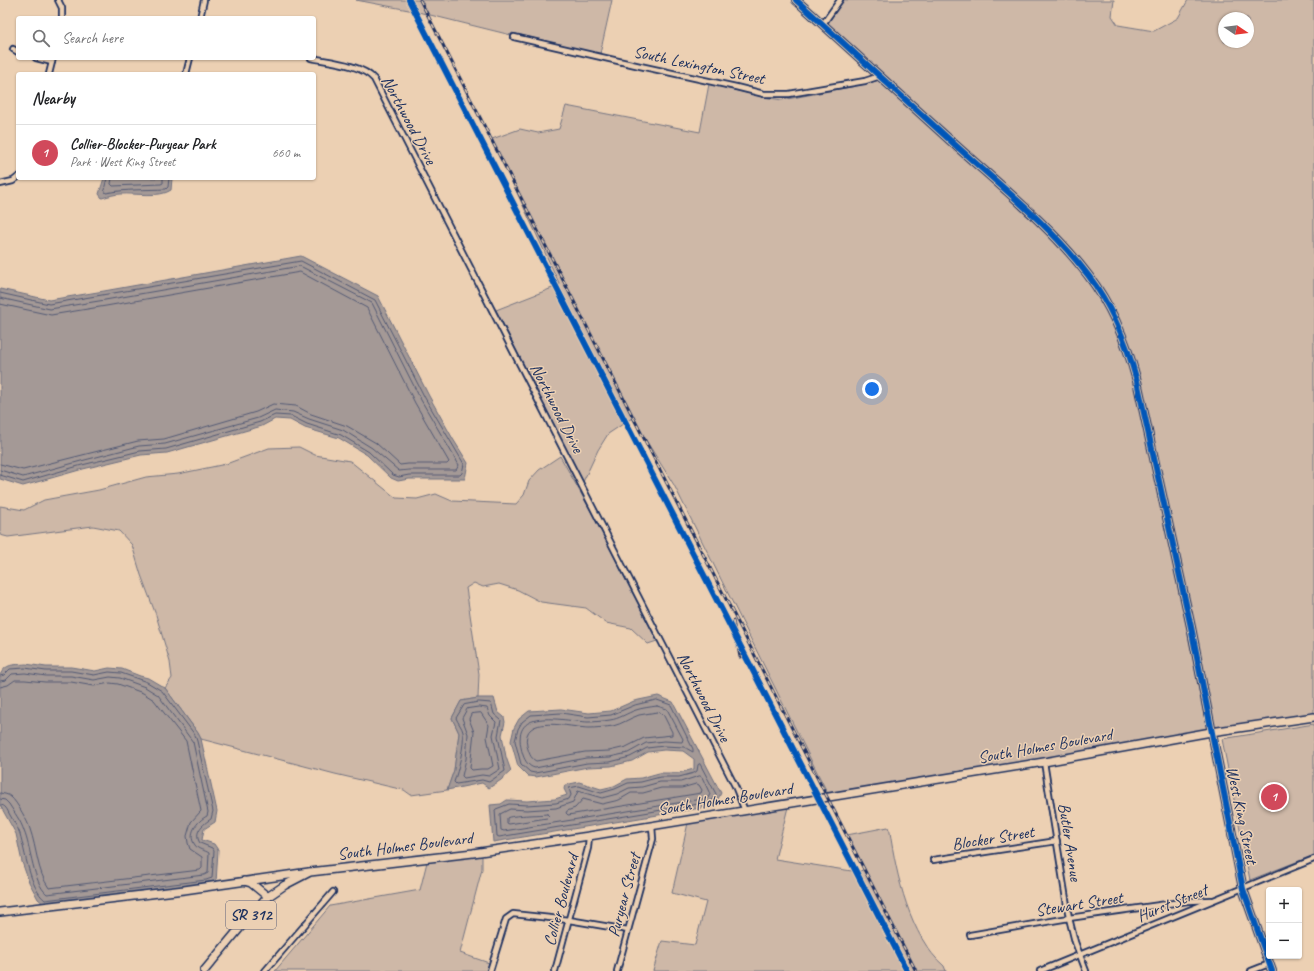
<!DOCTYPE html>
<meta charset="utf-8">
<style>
body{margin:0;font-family:Caveat,sans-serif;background:#f6f6f6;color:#202124}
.controls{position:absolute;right:12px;bottom:12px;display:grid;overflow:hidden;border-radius:4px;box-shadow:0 1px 3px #0004}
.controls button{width:36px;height:36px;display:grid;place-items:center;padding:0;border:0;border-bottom:1px solid #e0e0e0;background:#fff;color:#202124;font:20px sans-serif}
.compass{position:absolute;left:1218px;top:12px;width:36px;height:36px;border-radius:50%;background:#fff;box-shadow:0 1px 3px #0004;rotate:103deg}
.you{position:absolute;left:872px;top:389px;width:14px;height:14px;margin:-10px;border:3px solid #fff;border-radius:50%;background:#1a73e8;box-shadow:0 0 0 6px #1a73e833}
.badge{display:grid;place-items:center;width:26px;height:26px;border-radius:50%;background:#d1495b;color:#fff;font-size:13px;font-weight:700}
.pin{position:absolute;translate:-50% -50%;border:2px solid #fff;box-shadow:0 1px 4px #0006}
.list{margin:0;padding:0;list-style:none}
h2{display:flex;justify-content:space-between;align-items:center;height:52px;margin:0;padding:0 16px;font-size:17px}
h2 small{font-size:13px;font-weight:400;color:#757577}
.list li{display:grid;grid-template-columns:26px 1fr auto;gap:12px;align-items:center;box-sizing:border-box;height:56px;padding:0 16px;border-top:1px solid #e0e0e0}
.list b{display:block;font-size:15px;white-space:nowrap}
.list p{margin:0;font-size:13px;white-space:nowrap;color:#757577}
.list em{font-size:13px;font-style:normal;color:#757577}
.icon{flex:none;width:22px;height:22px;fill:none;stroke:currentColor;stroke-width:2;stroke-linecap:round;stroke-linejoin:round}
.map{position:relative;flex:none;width:1314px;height:971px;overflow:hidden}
.search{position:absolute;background:#fff;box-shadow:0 1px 3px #0004;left:16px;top:16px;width:300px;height:44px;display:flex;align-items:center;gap:10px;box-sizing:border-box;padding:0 14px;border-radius:4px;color:#757577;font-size:15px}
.panel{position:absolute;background:#fff;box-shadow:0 1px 3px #0004;left:16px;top:72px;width:300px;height:108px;border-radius:4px}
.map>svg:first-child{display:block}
.green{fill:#ceb8a7;stroke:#747482;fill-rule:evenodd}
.water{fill:#a49996;stroke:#6d6f80}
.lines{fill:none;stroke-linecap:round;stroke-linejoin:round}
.shore{stroke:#525974;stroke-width:1}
.street-casing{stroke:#1b2f5e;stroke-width:8}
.secondary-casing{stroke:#1b2f5e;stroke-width:10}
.primary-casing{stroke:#1b2f5e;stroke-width:10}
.street{stroke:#ecd0b3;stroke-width:4.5}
.secondary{stroke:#ecd0b3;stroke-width:7}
.primary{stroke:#ecd0b3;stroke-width:7}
.rail-casing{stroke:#1b2f5e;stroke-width:3}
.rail{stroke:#ecd0b3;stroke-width:1.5;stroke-dasharray:4.5;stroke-linecap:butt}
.cycleway-casing{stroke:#ecd0b3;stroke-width:8}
.cycleway{stroke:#0057b8;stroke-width:6}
.labels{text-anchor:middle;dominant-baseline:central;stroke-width:3;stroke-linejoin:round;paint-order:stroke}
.shield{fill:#ecd0b3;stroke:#5a5f78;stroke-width:1}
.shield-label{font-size:16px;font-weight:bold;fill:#1b2f5e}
.street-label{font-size:17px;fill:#1b2f5e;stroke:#ecd0b3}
</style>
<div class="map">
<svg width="1314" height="971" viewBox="0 0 1314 971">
<rect width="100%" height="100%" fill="#ecd0b3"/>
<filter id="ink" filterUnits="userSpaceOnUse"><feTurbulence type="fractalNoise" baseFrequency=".025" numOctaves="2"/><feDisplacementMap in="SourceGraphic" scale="8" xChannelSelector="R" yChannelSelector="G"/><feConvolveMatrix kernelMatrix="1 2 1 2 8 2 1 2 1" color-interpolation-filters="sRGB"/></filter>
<g filter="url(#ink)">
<!-- green -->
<g class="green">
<polygon points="356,0 612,0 600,54 512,33 511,35 414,11"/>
<path d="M843 0H1114L1112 16 1118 25 1154 31 1178 18 1188 0H1314V714L1214 729 1140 381C1128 334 1107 292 1076 255L881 73 827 25ZM1224 18H1248V42H1224Z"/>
<path d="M879 80C920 117 961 155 1002 192 1030 217 1065 246 1087 278 1109 310 1123 344 1134 382L1187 628 1207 730 1044 759 828 794 674 485 632 418 608 434 598 450 583 482 496 310 560 285 492 139 520 129 538 133 559 129 566 106 700 132 709 84 763 97 782 100 866 84Z"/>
<polygon points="299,447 315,455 350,461 396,498 417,499 436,494 452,501 516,504 524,495 529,481 539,470 560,456 593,515 657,641 648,644 631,628 606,623 586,608 541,602 518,590 499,584 483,587 474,583 466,588 479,674 478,698 461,701 452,718 459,733 454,770 447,790 411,795 404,790 335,774 201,739 198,733 165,688 172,678 170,662 156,615 141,575 132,545 119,531 93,526 8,537 0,535 0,506 24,510 44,500 99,490 146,477 178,474 226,464 269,448"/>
<polygon points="1314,724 1314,855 1250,880 1222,739"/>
<path d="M788 807 775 859 858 872 865 869 847 835 888 827 890 832C896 874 910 937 944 966L946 971H653L662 941 695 945 706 902 672 893 688 823Z"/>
<polygon points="482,855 482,869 460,953 489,963 486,971 275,971 330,906 420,890 427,862"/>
</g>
<!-- water -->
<g class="water">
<path d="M104 178H172L171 190C160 198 135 193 121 194 115 194 109 196 102 198L99 194Z"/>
<polygon points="301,256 378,296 429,396 453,439 468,463 465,479 409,479 398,481 391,478 367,455 339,438 305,428 290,420 275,419 262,426 167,453 141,455 83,469 23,486 0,479 0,289 49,300 104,291"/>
<path d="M26 664 46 667H71L95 671 109 668 122 669 140 676 148 678 165 688 198 733 201 739 217 811 215 822 204 829 202 840 214 844 218 850 216 883 44 904 38 899 29 882 22 862 16 834 0 805V675C6 663 14 665 26 664Z"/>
<polygon points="658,696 673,702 721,793 718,799 713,806 493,842 490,805 501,804 507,800 527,801 555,799 567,795 564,789 565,785 579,782 601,789 614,786 627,779 641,778 659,773 678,773 694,769 694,759 683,751 664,750 648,752 632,761 611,766 588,767 536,777 528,776 518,766 511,741 514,728 519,719 529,711 561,709 589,713 611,711 634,701"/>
<polygon points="478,698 494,698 498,712 504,717 505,722 502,735 506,757 511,771 501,780 489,788 482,783 447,790 454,770 459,733 452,718 461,701"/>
</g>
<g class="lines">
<!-- shore -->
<g class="shore">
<path d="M107 178 104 190 106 193C126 189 146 190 166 189L168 187 169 178"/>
<polyline points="112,178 111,184 113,186 161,184 163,183 163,178"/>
<polyline points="0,293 49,304 301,261 375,300 425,398 464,464 462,473 460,475 409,475 399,477 393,475 369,452 341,435 307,424 291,416 275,415 260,422 166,449 140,451 82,465 23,482 0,475"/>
<polyline points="0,298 50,309 105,300 300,266 372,303 421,400 459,465 456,470 409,470 399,471 372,448 343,430 309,419 293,412 275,410 258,418 165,444 139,446 81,461 23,477 0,470"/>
<polyline points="0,304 51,315 106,306 300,272 367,308 415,403 449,462 447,464 408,464 400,465 376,443 347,426 311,414 296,406 273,404 256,412 164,439 138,441 23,470 0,464"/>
<path d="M0 676 4 675 10 669 25 668 46 671H71L94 675 109 672 121 673 147 682 162 691 195 735 197 741 213 811 211 819C203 824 193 832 200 843L212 848 214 851 212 878 206 880 45 900C30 889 25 851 20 834 18 827 13 821 10 815 7 810 6 805 0 805"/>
<path d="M0 681 6 680 12 674 25 673 46 676H71L94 680 110 677 120 678 145 687 158 695 193 742 208 812 207 816C197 821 187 834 195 845 198 850 205 850 209 853L208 873 204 875 47 894C33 883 31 847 24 831 21 821 14 812 9 804L5 800 0 799"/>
<path d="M0 687 8 685 15 680H25L45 682H71L94 686 110 683 118 684 143 693 154 700 186 741 201 811 191 822 187 836 188 843 190 849 202 857V868L200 870 49 888C37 871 37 849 30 829 28 822 17 802 11 797 8 794 4 794 0 793"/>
<polygon points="657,700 671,705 693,749 693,752 684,747 664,746 647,748 630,757 610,762 587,763 535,773 530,772 521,764 515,741 518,729 522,722 531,715 561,713 588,717 611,715 635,705"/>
<path d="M479 702 491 703 494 714 501 720 498 736 505 771 489 782 482 780 456 784 454 782C458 771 465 744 463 732 462 727 458 723 456 718L464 705Z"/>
<path d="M657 706 667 709 683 739 682 742 664 741 646 743 628 753 610 757 586 758 535 768C529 767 525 761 523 755 507 705 561 721 588 722 595 722 603 721 610 720 619 719 627 713 636 710 642 708 650 707 657 706Z"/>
<polygon points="479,707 487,708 490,716 496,722 493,735 500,769 489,776 482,775 464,778 462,776 466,759 468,734 462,718 467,709"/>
<path d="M657 712 663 714 672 732V735L644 738 626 747 609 751 585 752 536 761C530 758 529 752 527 746 520 712 571 728 589 728 596 728 606 727 613 726 622 724 630 718 639 715 645 714 651 713 657 712Z"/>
<polygon points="481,713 489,725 487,737 493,766 488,769 481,769 472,770 470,768 474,732 469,719 471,714"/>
<polygon points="700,764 716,794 715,797 710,802 499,837 497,836 495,810 496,809 509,804 527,805 556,803 569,799 571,795 569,788 579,786 601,793 615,789 628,783 641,782 660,777 679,777 694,773 697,771 698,765"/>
<polygon points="700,776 702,777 710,794 708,798 504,831 501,830 500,814 510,809 527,810 556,808 573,802 578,791 602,798 617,794 629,788 642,787 660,782 680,782"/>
<polygon points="697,784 699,785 702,790 701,793 568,815 566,813 567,811 575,808 583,799 602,804 619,800 631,793 643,793 661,788 681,788"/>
<path d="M547 814 549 816 547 818 509 824 507 823V818C511 815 539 815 547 814Z"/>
</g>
<defs>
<g id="street">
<polyline points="58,0 62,8 62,18"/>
<polyline points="200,18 204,0"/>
<polyline points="823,24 840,0"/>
<polyline points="514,37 640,66 736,87 764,94 789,94 865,81 880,76"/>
<polyline points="13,49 18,52"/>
<polyline points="36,58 52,62"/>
<path d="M311 58C330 62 361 64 374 79L735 786 745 811"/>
<polyline points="49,74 53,58"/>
<polyline points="186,74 190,58"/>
<polyline points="0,184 13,181 18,177"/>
<polyline points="1044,762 1069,918 1075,942 1086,971"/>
<polyline points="933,860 1057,841"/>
<polyline points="970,935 1069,918 1188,901 1212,900"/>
<polyline points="265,971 333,892"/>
<polyline points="490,971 506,919 513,914 569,920 628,930"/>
<polyline points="555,971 588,848 589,836"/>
<polyline points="617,971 653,839 652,826"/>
<polyline points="1040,971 1314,859"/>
<polyline points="1251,971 1269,964"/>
</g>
<g id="secondary">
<polyline points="244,881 251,883 268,897"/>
<polyline points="0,912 184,890 309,872"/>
</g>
<g id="primary">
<path d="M796 0C848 47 900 95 952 142 998 184 1051 226 1088 275 1112 306 1127 344 1137 381L1191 627 1243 889 1272 971"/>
<polyline points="204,971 249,917 269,896 285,885 310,872 473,853 589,836 1044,762 1211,732 1314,717"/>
</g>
</defs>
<!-- street casing -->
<use href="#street" class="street-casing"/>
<!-- secondary casing -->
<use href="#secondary" class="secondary-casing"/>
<!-- primary casing -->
<use href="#primary" class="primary-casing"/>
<!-- street -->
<use href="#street" class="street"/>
<!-- secondary -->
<use href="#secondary" class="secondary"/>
<!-- primary -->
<use href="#primary" class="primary"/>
<defs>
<g id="rail">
<polyline points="420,0 916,971"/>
<polyline points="733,621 740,657"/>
</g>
</defs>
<!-- rail casing -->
<use href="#rail" class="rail-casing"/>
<!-- rail -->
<use href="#rail" class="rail"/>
<defs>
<g id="cycleway">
<polyline points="409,0 907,971"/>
<path d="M796 0C848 47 900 95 952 142 998 184 1051 226 1088 275 1112 306 1127 344 1137 381L1191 627 1243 889 1272 971"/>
</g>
</defs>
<!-- cycleway casing -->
<use href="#cycleway" class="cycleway-casing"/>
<!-- cycleway -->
<use href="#cycleway" class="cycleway"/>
</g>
</g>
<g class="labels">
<!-- shield labels -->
<rect class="shield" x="226" y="901" width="50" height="28" rx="3"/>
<g class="shield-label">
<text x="251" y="915">SR 312</text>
</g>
<!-- street labels -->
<g class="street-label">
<text transform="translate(699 65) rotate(12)">South Lexington Street</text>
<text transform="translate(409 120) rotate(62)">Northwood Drive</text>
<text transform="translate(557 408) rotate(63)">Northwood Drive</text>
<text transform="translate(704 697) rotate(63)">Northwood Drive</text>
<text transform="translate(1045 746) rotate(-10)">South Holmes Boulevard</text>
<text transform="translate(725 799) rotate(-9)">South Holmes Boulevard</text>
<text transform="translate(1242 815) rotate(78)">West King Street</text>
<text transform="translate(993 838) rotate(-9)">Blocker Street</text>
<text transform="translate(1070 842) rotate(81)">Butler Avenue</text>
<text transform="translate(405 846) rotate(-7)">South Holmes Boulevard</text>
<text transform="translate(624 895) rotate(-75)">Puryear Street</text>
<text transform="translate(561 900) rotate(-75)">Collier Boulevard</text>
<text transform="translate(1172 903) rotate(-22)">Hurst Street</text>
<text transform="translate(1079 904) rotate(-9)">Stewart Street</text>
</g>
</g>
</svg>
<div class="controls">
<button>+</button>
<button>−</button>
</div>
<svg class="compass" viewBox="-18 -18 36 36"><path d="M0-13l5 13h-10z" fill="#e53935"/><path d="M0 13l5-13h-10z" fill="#757577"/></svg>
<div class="you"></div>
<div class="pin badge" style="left:1274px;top:797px">1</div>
<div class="search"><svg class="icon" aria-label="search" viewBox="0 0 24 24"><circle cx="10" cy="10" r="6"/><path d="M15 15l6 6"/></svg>Search here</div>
<section class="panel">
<h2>Nearby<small></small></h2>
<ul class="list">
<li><span class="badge">1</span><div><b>Collier-Blocker-Puryear Park</b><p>Park · West King Street</p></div><em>660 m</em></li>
</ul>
</section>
</div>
